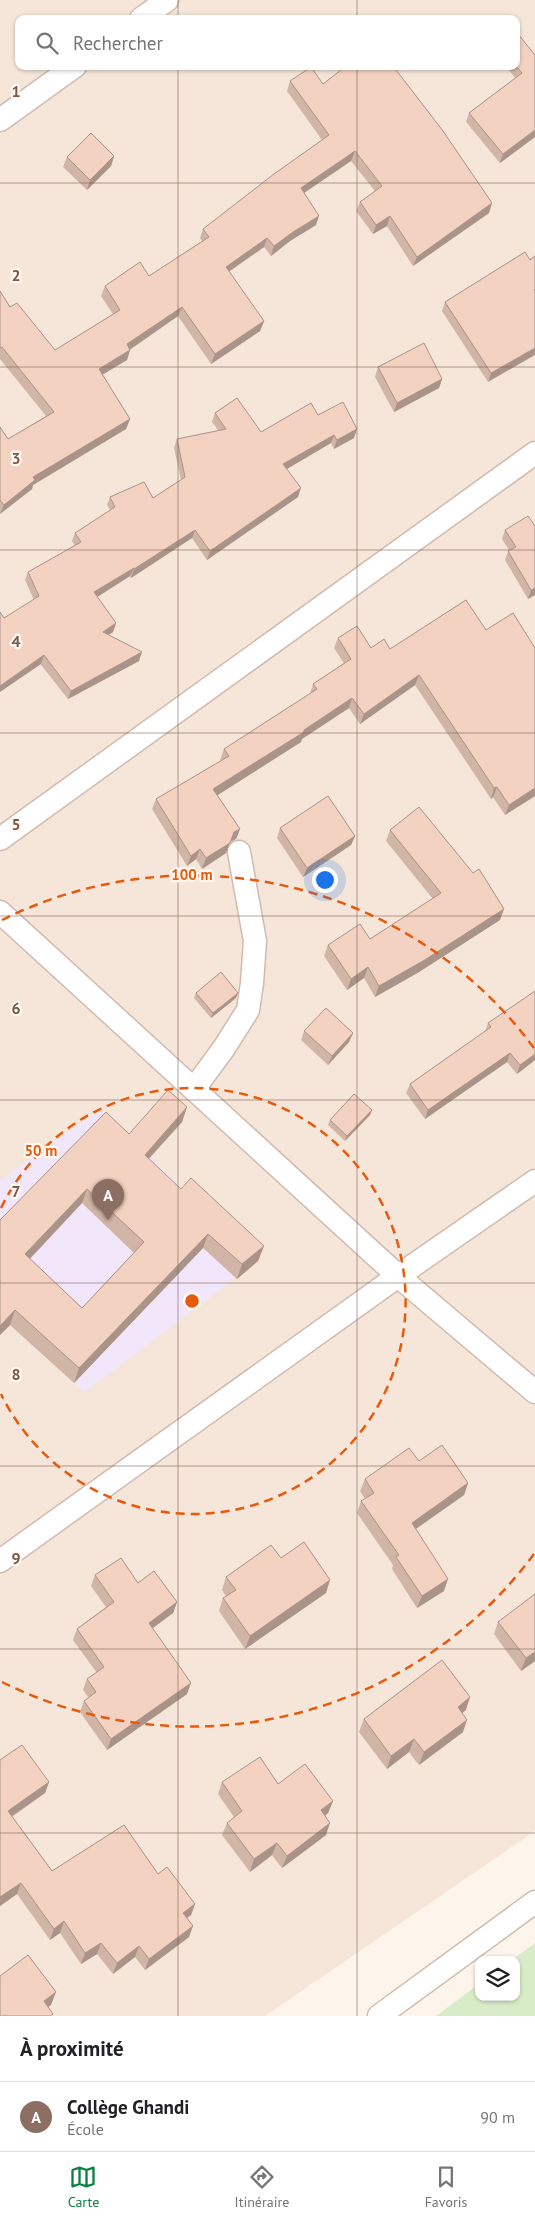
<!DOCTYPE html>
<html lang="fr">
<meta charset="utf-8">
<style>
body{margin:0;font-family:"PT Sans",sans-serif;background:#f6f6f6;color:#202124}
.controls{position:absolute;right:15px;bottom:15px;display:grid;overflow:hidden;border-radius:10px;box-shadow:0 1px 4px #0004}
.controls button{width:45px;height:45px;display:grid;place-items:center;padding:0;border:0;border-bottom:1px solid #e0e0e0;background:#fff;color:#202124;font:25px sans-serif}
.you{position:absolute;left:324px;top:879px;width:18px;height:18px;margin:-12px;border:4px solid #fff;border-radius:50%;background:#1a73e8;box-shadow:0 0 0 8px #1a73e833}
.badge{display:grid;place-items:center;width:32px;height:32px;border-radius:50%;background:#0b8043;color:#fff;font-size:16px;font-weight:700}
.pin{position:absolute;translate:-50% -41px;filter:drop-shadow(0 1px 2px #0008)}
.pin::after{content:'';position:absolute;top:26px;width:18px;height:15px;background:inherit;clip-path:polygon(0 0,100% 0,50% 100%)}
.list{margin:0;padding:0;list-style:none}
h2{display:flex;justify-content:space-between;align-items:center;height:65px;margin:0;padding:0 20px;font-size:21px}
h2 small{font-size:16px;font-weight:400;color:#757577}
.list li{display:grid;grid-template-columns:32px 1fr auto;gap:15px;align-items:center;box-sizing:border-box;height:70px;padding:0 20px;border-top:1px solid #e0e0e0}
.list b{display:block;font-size:19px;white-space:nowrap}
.list p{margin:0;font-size:16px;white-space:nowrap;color:#757577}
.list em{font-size:16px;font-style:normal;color:#757577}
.icon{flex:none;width:28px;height:28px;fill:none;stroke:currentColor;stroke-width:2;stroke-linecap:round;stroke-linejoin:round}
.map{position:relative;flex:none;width:535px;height:2016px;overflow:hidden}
.search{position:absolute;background:#fff;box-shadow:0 1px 4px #0004;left:15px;right:15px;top:15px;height:55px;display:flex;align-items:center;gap:12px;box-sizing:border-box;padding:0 18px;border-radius:10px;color:#757577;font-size:19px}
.sheet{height:135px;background:#fff}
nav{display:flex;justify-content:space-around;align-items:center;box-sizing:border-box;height:70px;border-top:1px solid #e0e0e0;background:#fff;font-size:14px;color:#757577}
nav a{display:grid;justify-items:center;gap:2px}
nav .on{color:#0b8043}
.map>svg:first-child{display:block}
.residential{fill:#f5e6d9;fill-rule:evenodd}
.education{fill:#f2e7fa}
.green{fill:#d9ecc8}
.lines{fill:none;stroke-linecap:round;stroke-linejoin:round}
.street-casing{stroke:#d1bbaf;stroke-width:25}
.street{stroke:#fff;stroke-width:22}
.wall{fill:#d1b5a7;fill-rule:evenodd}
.shaded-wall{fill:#aa9388}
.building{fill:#f3d2c2;stroke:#aa9388;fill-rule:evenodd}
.grid{fill:none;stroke:#7a594c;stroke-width:1;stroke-opacity:0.55}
.ring{fill:none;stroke:#e8590c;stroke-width:2.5;stroke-dasharray:9 6}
.grid-label{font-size:16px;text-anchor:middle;font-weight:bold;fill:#7a594c;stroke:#fff9f2;stroke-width:4.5;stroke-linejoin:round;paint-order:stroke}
.centre{fill:#e8590c;stroke:#fff9f2;stroke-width:2.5}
.ring-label{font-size:15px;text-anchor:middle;font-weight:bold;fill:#e8590c;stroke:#fff9f2;stroke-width:4.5;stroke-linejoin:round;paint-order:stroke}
</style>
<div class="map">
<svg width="535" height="2016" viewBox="0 0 535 2016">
<rect width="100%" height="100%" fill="#fdf5eb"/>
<!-- residential -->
<path class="residential" d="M0 0H535V1831L265 2016H0ZM19 19H516V66H19Z"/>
<!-- education -->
<polygon class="education" points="100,1109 258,1261 85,1392 0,1316 0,1180"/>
<!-- green -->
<polygon class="green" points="535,1943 535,2016 436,2016 479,1984 479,1997 516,1997 516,1960 512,1960"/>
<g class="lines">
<defs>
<g id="street">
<polyline points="141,19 167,0"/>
<polyline points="0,120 75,66"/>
<polyline points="0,839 535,453"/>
<polyline points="0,912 398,1276 535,1392"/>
<polyline points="194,1089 224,1048 248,1010 252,983 255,941 239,852"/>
<polyline points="0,1561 398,1276 535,1181"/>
<polyline points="379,2016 535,1902"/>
</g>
</defs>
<!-- street casing -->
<use href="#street" class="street-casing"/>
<!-- street -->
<use href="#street" class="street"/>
</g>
<!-- wall -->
<g class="wall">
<polygon points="535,55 535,137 500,163 466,122 469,113 515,78 506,66 516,66"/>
<polygon points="290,81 323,84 489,213 413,266 387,226 373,234 356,211 360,202 375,191 351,161 304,193 316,225 290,241 271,256 264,247 229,272 264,321 260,331 211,364 178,316 130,350 127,360 102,375 130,419 126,429 33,485 32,489 0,514 0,427 8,439 46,416 0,359 0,291 10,307 55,350 113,314 101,296 105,286 149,276 202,241 200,238 203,229 322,140 287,91"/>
<polygon points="114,156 111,166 87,190 63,167 67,157"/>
<polygon points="535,256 488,382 442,311 445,302"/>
<polygon points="378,367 442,379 439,388 394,412 375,377"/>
<polygon points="215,413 261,432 318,415 357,429 354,438 334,449 331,443 287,469 298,497 207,560 192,538 131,578 130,576 97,597 116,623 113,632 108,635 139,661 68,699 4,618 34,600 25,580 28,572 75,546 72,541 75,533 110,510 107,505 110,497 153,498 181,480 174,448 177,439 219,431 212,422"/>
<polygon points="535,526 535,595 528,599 505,560 508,551 509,550 502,539 505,530"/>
<polygon points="466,600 535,796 505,815 493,797 491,799 415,685 360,724 349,708 302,739 301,742 217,795 240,829 236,839 230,842 226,853 202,869 196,859 187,866 152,809 156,799 221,761 220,760 224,749 310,694 313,684 344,663 334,648 338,638 371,648 390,649"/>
<polygon points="280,828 355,836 351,845 303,877 277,838"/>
<polygon points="390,830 500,920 419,972 375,997 364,978 347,990 324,956 328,945 370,939 433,899 386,841"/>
<polygon points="196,993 236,998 211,1018 194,998"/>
<polygon points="488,1023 535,1060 517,1074 507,1062 425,1119 406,1093 410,1084 485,1032"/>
<polygon points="304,1031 353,1033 349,1042 328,1065 301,1040"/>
<path d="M187 1107 182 1122 149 1159 181 1189 264 1246 258 1261 237 1279 203 1248 74 1383 10 1325 0 1335V1220L129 1134ZM82 1203 134 1253 82 1308 30 1259Z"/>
<polygon points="372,1110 370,1115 345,1141 328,1125 330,1120"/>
<polygon points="419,1461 468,1483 464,1495 416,1529 444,1591 417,1608 392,1569 393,1565 357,1513 361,1501 365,1499 360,1491 365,1479"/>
<polygon points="281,1558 326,1593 245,1649 219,1611 223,1598 226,1596 222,1590 226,1577"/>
<polygon points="95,1575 138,1583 177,1602 173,1613 152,1628 187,1694 107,1750 80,1712 84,1701 89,1698 83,1690 87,1679 97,1673 73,1640 77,1629 106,1607 91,1586"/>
<polygon points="498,1622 535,1661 521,1671 494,1634"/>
<polygon points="466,1710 462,1713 463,1732 419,1765 409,1752 387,1769 359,1732 364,1719"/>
<polygon points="0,1760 49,1782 45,1793 12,1817 52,1871 158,1874 195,1904 191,1915 187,1918 189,1937 145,1970 135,1957 113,1974 97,1954 81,1964 60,1933 50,1940 17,1894 0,1906"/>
<polygon points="222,1782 278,1784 333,1801 328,1813 325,1816 326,1835 282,1868 272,1855 250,1872 222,1835 227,1823 234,1817 218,1794"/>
</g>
<!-- shaded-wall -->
<g class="shaded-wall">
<polygon points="535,130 535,137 500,163 503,154"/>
<polygon points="355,151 351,161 298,197 301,188"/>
<polygon points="114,156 111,166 87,190 90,180"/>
<polygon points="492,203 489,213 413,266 417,257"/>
<polygon points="319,216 316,225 290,241 271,256 274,246 293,232"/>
<polygon points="390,216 387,226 373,234 376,225"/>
<polygon points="267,238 264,247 222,276 226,267"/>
<polygon points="182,307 178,316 123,354 127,344"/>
<polygon points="264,321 260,331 211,364 215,354"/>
<polygon points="535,348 535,355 488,382 491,373"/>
<polygon points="130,350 127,360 95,379 99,369"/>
<polygon points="442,379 439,388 394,412 397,403"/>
<polygon points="130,419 126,429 33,485 32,489 0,514 4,505 33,477"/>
<polygon points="357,429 354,438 334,449 337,440"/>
<polygon points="334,435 331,443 280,473 283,464"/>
<polygon points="301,488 298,497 207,560 210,551"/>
<polygon points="195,530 192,538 131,578 134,569"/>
<polygon points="134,568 130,576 91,601 94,592"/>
<polygon points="535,588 535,595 528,599 531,590"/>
<polygon points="116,623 113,632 100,641 103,632"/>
<polygon points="142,652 139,661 68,699 71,691"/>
<polygon points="44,655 41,664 0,692 0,686"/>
<polygon points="419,675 415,685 360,724 364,714"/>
<polygon points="352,698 349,708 302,739 301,742 210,800 213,789"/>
<polygon points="497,787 493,797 491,799 494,788"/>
<polygon points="535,788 535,796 505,815 509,805"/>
<polygon points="240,829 236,839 230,842 226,853 202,869 206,858 234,832"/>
<polygon points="355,836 351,845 303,877 307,868"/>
<polygon points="200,849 196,859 187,866 191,856"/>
<polygon points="504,909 500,920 419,972 375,997 379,986"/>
<polygon points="368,967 364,978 347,990 351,979"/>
<polygon points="238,993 236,998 211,1018 213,1013"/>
<polygon points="353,1033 349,1042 328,1065 332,1056"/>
<polygon points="510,1053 507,1062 425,1119 428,1110"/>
<polygon points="535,1054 535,1060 517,1074 520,1065"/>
<polygon points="187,1107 182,1122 139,1169 145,1155"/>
<polygon points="372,1110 370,1115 345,1141 347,1136"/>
<polygon points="87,1189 82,1203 20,1269 25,1254"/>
<polygon points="208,1234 203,1248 74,1383 79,1368"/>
<polygon points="264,1246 258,1261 237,1279 242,1264"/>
<polygon points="15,1310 10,1325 0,1335 0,1326"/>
<polygon points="468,1483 464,1495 407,1535 412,1523"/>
<polygon points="448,1579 444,1591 417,1608 422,1596"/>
<polygon points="330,1580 326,1593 245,1649 250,1636"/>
<polygon points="177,1602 173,1613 145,1634 149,1623"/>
<polygon points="535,1652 535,1661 521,1671 526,1658"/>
<polygon points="191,1683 187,1694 107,1750 111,1739"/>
<polygon points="470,1697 466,1710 453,1720 458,1707"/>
<polygon points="467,1720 463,1732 419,1765 424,1752"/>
<polygon points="414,1739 409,1752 387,1769 391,1756"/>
<polygon points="49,1782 45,1793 3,1822 8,1811"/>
<polygon points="333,1801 328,1813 316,1822 321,1810"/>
<polygon points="330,1823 326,1835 282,1868 287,1856"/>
<polygon points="277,1843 272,1855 250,1872 254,1859"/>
<polygon points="21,1883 17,1894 0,1906 0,1897"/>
<polygon points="195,1904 191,1915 179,1924 183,1913"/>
<polygon points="64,1921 60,1933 50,1940 54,1929"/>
<polygon points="193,1926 189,1937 145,1970 149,1959"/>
<polygon points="101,1943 97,1954 81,1964 85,1953"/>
<polygon points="139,1946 135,1957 113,1974 117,1963"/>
<polygon points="56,1992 51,2005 39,2014 44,2001"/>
</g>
<!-- building -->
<g class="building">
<polygon points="516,34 518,34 535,55 535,130 503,154 469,113 522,73 516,66"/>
<polygon points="346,66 393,66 443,131 492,203 417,257 390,216 376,225 360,202 382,186 355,151 301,188 319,216 293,232 274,246 267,238 226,267 264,321 215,354 182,307 127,344 130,350 99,369 130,419 33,477 35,480 4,505 0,500 0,427 8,439 54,412 2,347 0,348 0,291 10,307 17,303 55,350 120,310 105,286 140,262 149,276 209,237 203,229 274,174 329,135 290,81 311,67 323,84"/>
<polygon points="91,133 114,156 90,180 67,157"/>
<polygon points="525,252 530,260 535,256 535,289 534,290 535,292 535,348 491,373 445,302"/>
<polygon points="424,343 442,379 397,403 378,367"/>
<polygon points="237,398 261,432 311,403 318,415 343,402 357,429 337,440 334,435 283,464 301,488 210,551 195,530 134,569 134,568 94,592 116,623 103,632 142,652 71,691 44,655 0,686 0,612 4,618 39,596 28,572 81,542 75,533 115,507 110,497 144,482 153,498 185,477 177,439 226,429 215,413"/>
<polygon points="528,516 535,526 535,588 531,590 508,551 516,547 505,530"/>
<polygon points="466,600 486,630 513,613 535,648 535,788 509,805 497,787 494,788 419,675 364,714 352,698 304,730 304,732 213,789 240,829 234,832 230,843 206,858 200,849 191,856 156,799 229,756 224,749 317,689 313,684 351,659 338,638 357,626 371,648 384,639 390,649"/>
<polygon points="328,796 355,836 307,868 280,828"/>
<polygon points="419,807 473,873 479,869 504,909 423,961 379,986 368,967 351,979 328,945 360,924 370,939 441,893 390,830"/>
<polygon points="221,972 238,993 213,1013 196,993"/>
<polygon points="535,991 535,1054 520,1065 510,1053 428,1110 410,1084 491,1027 488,1023"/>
<polygon points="326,1008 353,1033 332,1056 304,1031"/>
<path d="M168 1090 187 1107 145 1155 181 1189 191 1178 264 1246 242 1264 208 1234 79 1368 15 1310 0 1326V1220L106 1112 129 1134ZM87 1189 144 1242 82 1308 25 1254Z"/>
<polygon points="354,1094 372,1110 347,1136 330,1120"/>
<polygon points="442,1445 468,1483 412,1523 448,1579 422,1596 396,1557 399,1555 361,1501 374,1493 365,1479 409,1448 419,1461"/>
<polygon points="304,1542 330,1580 250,1636 223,1598 236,1590 226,1577 271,1545 281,1558"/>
<polygon points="121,1558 138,1583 154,1571 177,1602 149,1623 191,1683 111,1739 84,1701 96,1692 87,1679 104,1667 77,1629 114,1602 95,1575"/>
<polygon points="535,1594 535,1652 526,1658 498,1622"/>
<polygon points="442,1660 470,1697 458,1707 467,1720 424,1752 414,1739 391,1756 364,1719"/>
<polygon points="22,1745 49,1782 8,1811 52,1871 124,1825 158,1874 167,1867 195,1904 183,1913 193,1926 149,1959 139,1946 117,1963 101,1943 85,1953 64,1921 54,1929 21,1883 0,1897 0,1760"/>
<polygon points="260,1757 278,1784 305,1764 333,1801 321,1810 330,1823 287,1856 277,1843 254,1859 227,1823 242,1811 222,1782"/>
<polygon points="28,1955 56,1992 44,2001 53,2014 50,2016 0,2016 0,1976"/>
</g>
<!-- grid -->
<path class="grid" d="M178 0V19M357 0V19M178 66V2016M357 66V2016M0 183H535M0 367H535M0 550H535M0 733H535M0 916H535M0 1100H535M0 1283H535M0 1466H535M0 1649H535M0 1833H535"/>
<!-- distance rings -->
<g class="ring">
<path d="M1 1208A213 213 0 1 1 1 1394"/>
<path d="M534 1554A426 426 0 0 1 2 1682M2 920A426 426 0 0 1 534 1048"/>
</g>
<g class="grid-label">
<text x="16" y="97">1</text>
<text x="16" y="281">2</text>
<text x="16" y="464">3</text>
<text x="16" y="647">4</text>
<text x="16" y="830">5</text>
<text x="16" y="1014">6</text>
<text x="16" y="1197">7</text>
<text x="16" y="1380">8</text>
<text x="16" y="1564">9</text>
</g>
<circle cx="192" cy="1301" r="8" class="centre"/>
<g class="ring-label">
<text x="192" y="880">100 m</text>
<text x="41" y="1156">50 m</text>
</g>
</svg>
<div class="controls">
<button><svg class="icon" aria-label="layers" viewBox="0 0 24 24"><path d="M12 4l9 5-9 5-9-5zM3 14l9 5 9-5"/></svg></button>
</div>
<div class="you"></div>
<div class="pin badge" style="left:108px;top:1220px;background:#8d6e63">A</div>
<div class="search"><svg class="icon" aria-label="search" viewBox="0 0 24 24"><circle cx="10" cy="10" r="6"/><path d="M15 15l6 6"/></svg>Rechercher</div>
</div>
<section class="sheet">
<h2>À proximité<small></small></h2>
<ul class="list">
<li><span class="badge" style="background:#8d6e63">A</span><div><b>Collège Ghandi</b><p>École</p></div><em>90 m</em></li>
</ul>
</section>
<nav>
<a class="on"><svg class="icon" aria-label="map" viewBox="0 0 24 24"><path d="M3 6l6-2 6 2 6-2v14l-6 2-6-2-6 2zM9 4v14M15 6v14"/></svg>Carte</a>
<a><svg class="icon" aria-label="directions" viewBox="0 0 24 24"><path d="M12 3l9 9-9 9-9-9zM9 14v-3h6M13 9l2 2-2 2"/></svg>Itinéraire</a>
<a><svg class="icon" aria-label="saved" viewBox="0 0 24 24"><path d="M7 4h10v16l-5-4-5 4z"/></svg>Favoris</a>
</nav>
